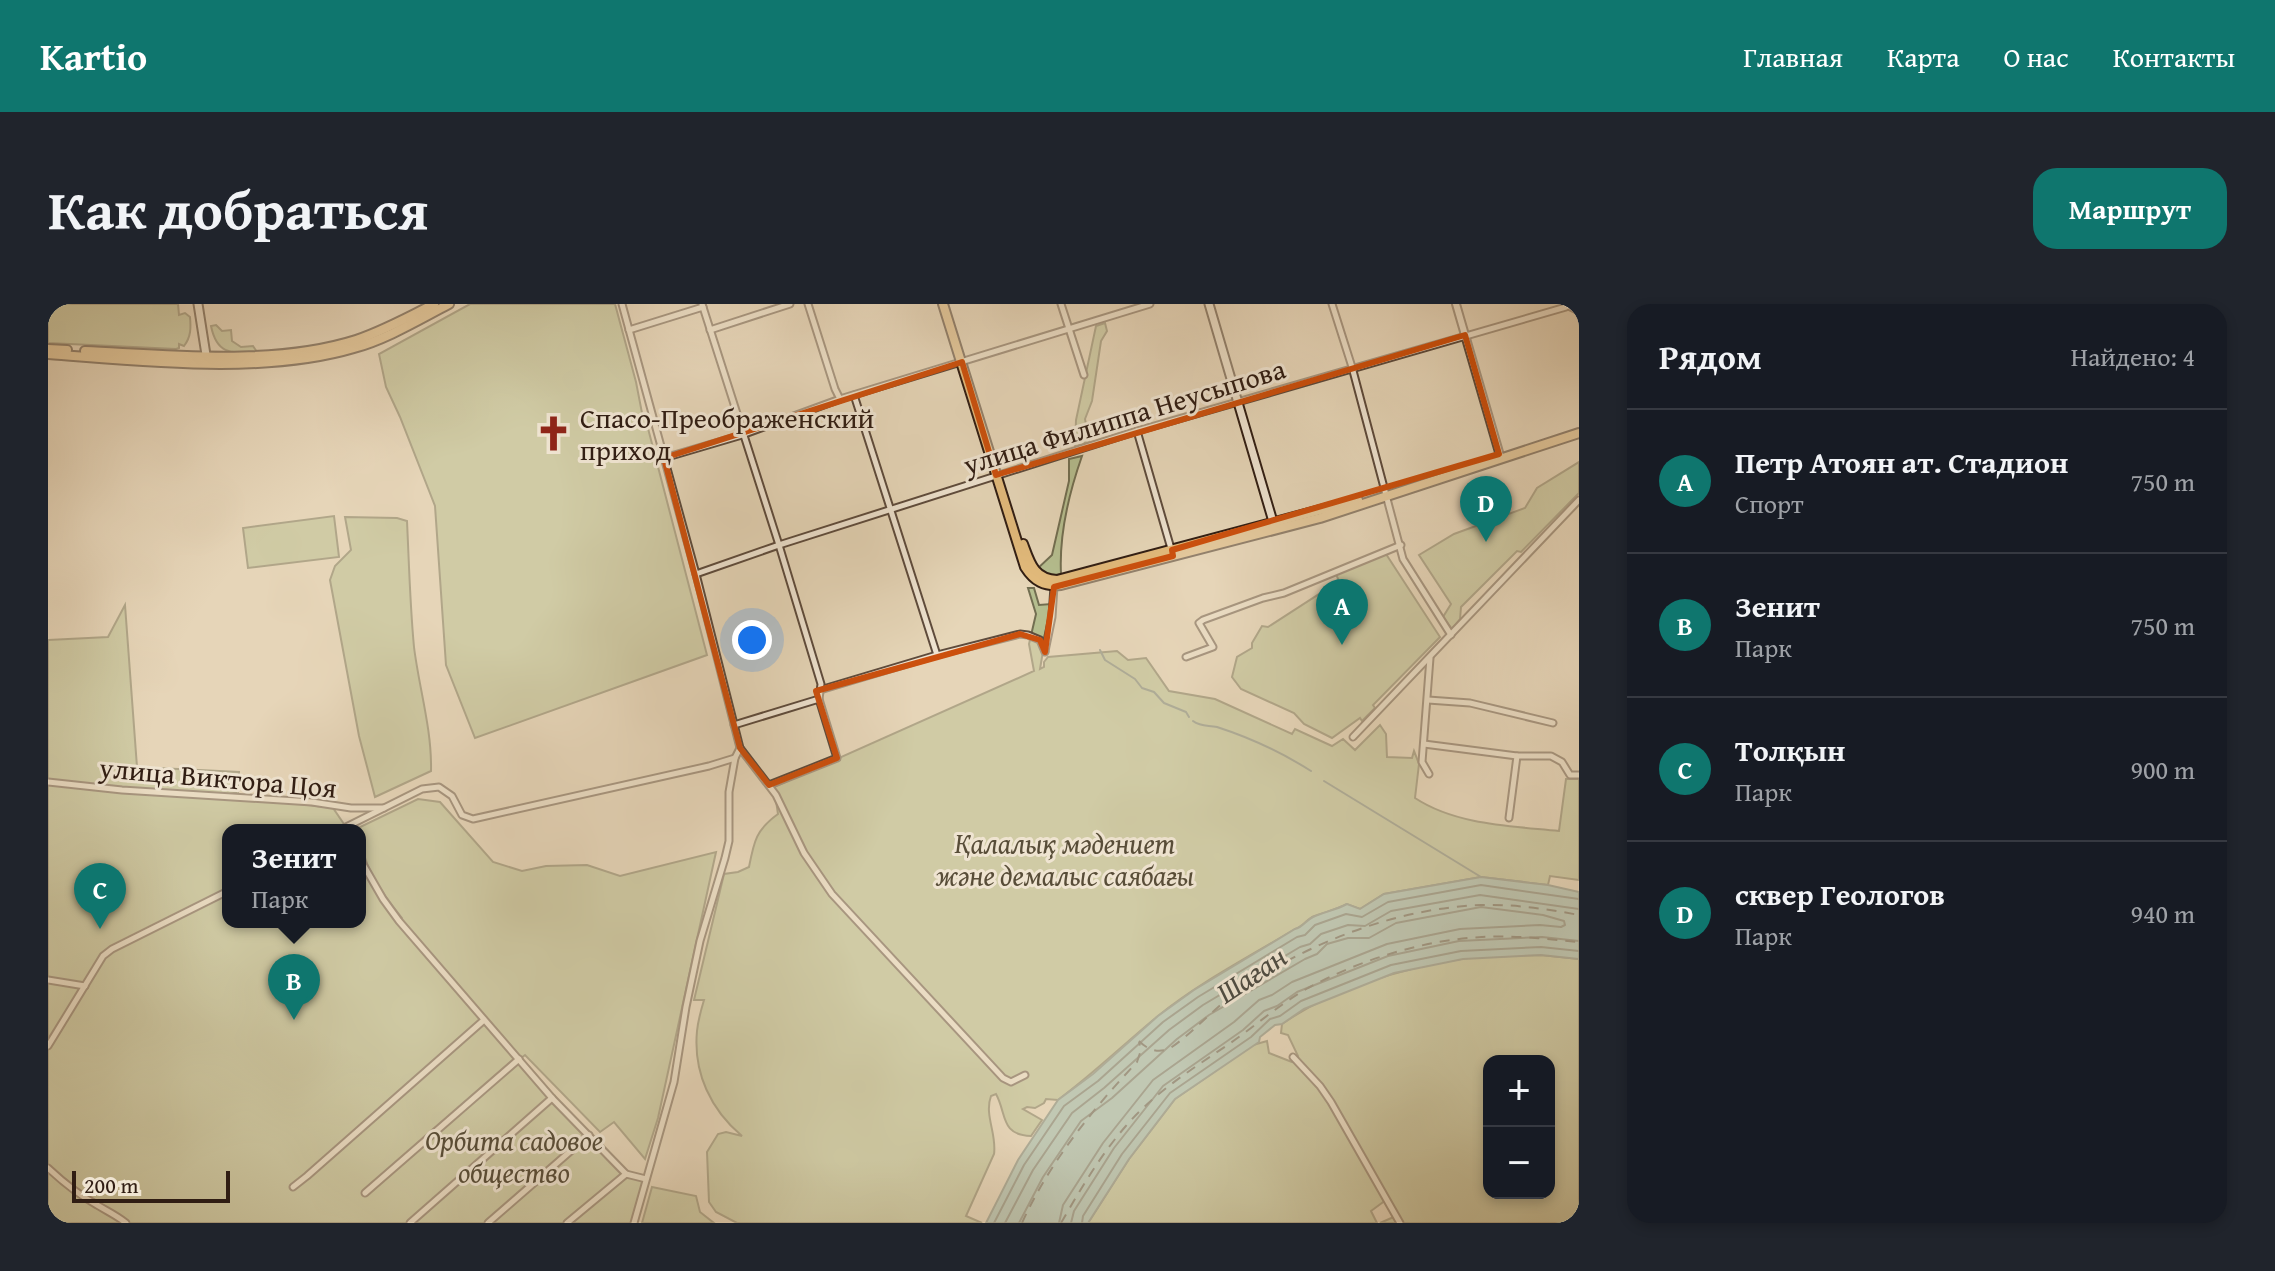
<!DOCTYPE html>
<html lang="ru">
<meta charset="utf-8">
<style>
body{margin:0;font-family:"Gentium Book Plus",serif;background:#20242c;color:#f1f3f6}
.controls{position:absolute;right:24px;bottom:24px;display:grid;overflow:hidden;border-radius:16px;box-shadow:0 4px 12px #0003}
.controls button{width:72px;height:72px;display:grid;place-items:center;padding:0;border:0;border-bottom:2px solid #363941;background:#171b24;color:#f1f3f6;font:40px sans-serif}
.scale{position:absolute;left:24px;bottom:20px;width:158px;box-sizing:border-box;padding-left:8px;border:4px solid #301d13;border-top:0;font-size:22px;line-height:28px;white-space:nowrap;color:#301d13;-webkit-text-stroke:6px #efe4d1;paint-order:stroke}
.you{position:absolute;left:704px;top:336px;width:28px;height:28px;margin:-20px;border:6px solid #fff;border-radius:50%;background:#1a73e8;box-shadow:0 0 0 12px #1a73e833}
.badge{display:grid;place-items:center;width:52px;height:52px;border-radius:50%;background:#0f766e;color:#fff;font-size:26px;font-weight:700}
.pin{position:absolute;translate:-50% -66px;filter:drop-shadow(0 2px 4px #0008)}
.pin::after{content:'';position:absolute;top:42px;width:28px;height:24px;background:inherit;clip-path:polygon(0 0,100% 0,50% 100%)}
.popup{position:absolute;left:174px;top:520px;width:144px;height:104px;box-sizing:border-box;display:grid;place-content:center;border-radius:16px;background:#171b24;filter:drop-shadow(0 2px 6px #0005);font-size:26px;white-space:nowrap;color:#9ea1a6}
.popup b{font-size:30px;color:#f1f3f6}
.popup::after{content:'';position:absolute;left:50%;top:100%;margin-left:-16px;border:16px solid transparent;border-top-color:#171b24}
.list{margin:0;padding:0;list-style:none}
h2{display:flex;justify-content:space-between;align-items:center;height:104px;margin:0;padding:0 32px;font-size:34px}
h2 small{font-size:26px;font-weight:400;color:#9ea1a6}
.list li{display:grid;grid-template-columns:52px 1fr auto;gap:24px;align-items:center;box-sizing:border-box;height:144px;padding:0 32px;border-top:2px solid #363941}
.list b{display:block;font-size:30px;white-space:nowrap}
.list p{margin:0;font-size:26px;white-space:nowrap;color:#9ea1a6}
.list em{font-size:26px;font-style:normal;color:#9ea1a6}
.map{position:relative;flex:none;width:1531px;height:919px;overflow:hidden;border-radius:24px}
header{display:flex;align-items:center;gap:48px;box-sizing:border-box;height:112px;padding:0 40px;background:#0f766e;color:#fff}
header strong{font-size:38px}
nav{display:flex;gap:44px;margin-inline-start:auto;font-size:28px}
.intro{display:flex;align-items:center;justify-content:space-between;box-sizing:border-box;height:192px;padding:0 48px}
h1{margin:0;font-size:56px}
.button{padding:20px 36px;border-radius:24px;background:#0f766e;color:#fff;font-size:28px;font-weight:700}
main{display:flex;gap:48px;padding:0 48px}
aside{flex:1;background:#171b24;border-radius:24px;box-shadow:0 4px 12px #0003}
.map>svg:first-child{display:block}
.green{fill:#b5be8f;stroke:#726e51;stroke-width:2;fill-rule:evenodd}
.water{fill:#96b9ae;stroke:#6d7b70;stroke-width:2}
.lines{fill:none;stroke-linecap:round;stroke-linejoin:round}
.shore{stroke:#636b60;stroke-width:2}
.stream{stroke:#6d7b70;stroke-width:2}
.ferry{stroke:#4f4c42;stroke-width:2;stroke-dasharray:10 8;stroke-linecap:butt}
.minor-casing{stroke:#5e4b3c;stroke-width:9}
.tertiary-casing{stroke:#5e4b3c;stroke-width:10}
.secondary-casing{stroke:#301d13;stroke-width:11}
.primary-casing{stroke:#301d13;stroke-width:12}
.minor{stroke:#efe4d1;stroke-width:5}
.tertiary{stroke:#efe4d1;stroke-width:6}
.secondary{stroke:#efe4d1;stroke-width:7}
.primary{stroke:#e3bb7c;stroke-width:8}
.marked{fill:none;stroke:#cc500d;stroke-width:6;stroke-linejoin:round}
.labels{text-anchor:middle;dominant-baseline:central;stroke-width:6;stroke-linejoin:round;paint-order:stroke}
.street-label{font-size:28px;fill:#301d13;stroke:#efe4d1}
.poi-label{font-size:28px;fill:#301d13;stroke:#efe4d1;text-anchor:start}
.park-label{font-size:28px;font-style:italic;fill:#584d38;stroke:#efe4d1}
.water-label{font-size:30px;font-style:italic;fill:#4f4c42;stroke:#efe4d1}
</style>
<header>
<strong>Kartio</strong>
<nav><a>Главная</a><a>Карта</a><a>О нас</a><a>Контакты</a></nav>
</header>
<div class="intro"><h1>Как добраться</h1><a class="button">Маршрут</a></div>
<main>
<div class="map">
<svg width="1531" height="919" viewBox="0 0 1531 919">
<rect width="100%" height="100%" fill="#e6d6b8"/>
<filter id="stains"><feTurbulence type="fractalNoise" baseFrequency=".0025" numOctaves="4"/><feColorMatrix values="0 0 0 0 .2 0 0 0 0 .09 0 0 0 0 .02 0 0 0 .5 -.17"/></filter>
<radialGradient id="worn" r=".72"><stop offset=".6" stop-color="#630" stop-opacity="0"/><stop offset="1" stop-color="#630" stop-opacity=".3"/></radialGradient>
<!-- green -->
<g class="green">
<path d="M0 0H130L131 11 137 9 142 13C143 24 143 33 136 42L131 40V44L128 45 0 39Z"/>
<polygon points="422,0 567,0 588,78 594,109 596,109 659,351 427,434 398,361 387,202 352,113 338,83 331,50"/>
<polygon points="1057,19 1059,27 1053,37 1044,97 1037,115 1041,137 1027,143 1028,116 1048,22"/>
<path d="M168 21 174 27 183 26 184 37 193 43 205 42 209 48C183 49 169 51 163 22Z"/>
<path d="M1034 152C1021 189 1011 231 1013 270 1004 273 997 270 989 265L1004 251 1021 177V155Z"/>
<polygon points="1531,158 1531,189 1473,248 1469,247 1413,303 1412,315 1404,325 1395,313 1403,300 1371,251 1406,230 1477,204 1489,184"/>
<polygon points="286,212 291,253 200,264 195,224"/>
<path d="M297 213 349 214 359 217C361 259 362 301 366 343 371 384 384 425 383 467L327 493 311 432 282 276 287 262 303 246Z"/>
<polygon points="1338,250 1392,333 1325,401 1327,404 1314,417 1312,414 1284,434 1256,420 1246,409 1193,385 1184,373 1189,353 1204,344 1204,339 1214,322 1220,323 1291,277 1288,270"/>
<path d="M980 284H986L991 301 1003 300 992 365 996 363V358L1000 353 1069 347 1080 356 1098 354 1121 387 1167 395 1244 430 1247 425 1284 442 1295 435 1307 446 1332 421 1338 430 1339 453 1364 454 1366 447 1371 460 1367 494C1408 521 1463 522 1511 527L1518 475H1531V576L1502 572 1500 581 1433 573 1336 590 1312 605 1299 600C1288 606 1276 608 1264 613 1257 617 1255 623 1247 625 1201 653 1152 678 1110 712 1076 740 1045 770 1010 796L998 795 996 799 987 804 979 803 975 805 994 816 983 832C952 831 959 810 948 790L943 792C936 811 949 830 946 850L918 912 934 919H689L668 908 661 898 659 848 670 830 678 828 694 832C663 806 645 769 649 727 650 717 653 706 656 696H646L676 570 690 568 701 563C706 537 708 526 730 510L726 483 986 367 981 340 988 310Z"/>
<path d="M77 301 89 463 191 468 190 488 178 491 285 504 300 526H180V618H312V555L352 617 354 614C334 589 312 560 312 526L308 525 370 495 392 498 445 558 474 567 498 562 539 561 572 572 668 548 610 814 597 855 566 818 552 828 477 751 472 755 504 794 578 870 598 875 586 919H0V336L60 333Z"/>
<path d="M1493 651 1531 655V919H1332L1348 912 1338 896 1323 907 1329 919H1040L1081 855 1127 795 1205 741 1219 737 1221 749 1244 758 1250 752 1240 731 1233 729 1234 720C1282 686 1354 664 1413 655 1439 651 1467 652 1493 651ZM1441 757H1501V889H1441Z"/>
<polygon points="604,883 648,892 652,908 666,919 594,919"/>
</g>
<!-- water -->
<path class="water" d="M1433 573 1500 581 1531 588V655L1493 651 1415 655 1346 669 1256 705 1234 720 1227 721 1212 733 1211 738 1127 795 1081 855 1040 919H938L970 856 1010 796 1045 770 1110 712 1146 686 1247 625C1255 623 1257 617 1265 613 1276 608 1288 606 1299 600L1312 605 1336 590Z"/>
<g class="lines">
<!-- shore -->
<g class="shore">
<polyline points="946,919 976,861 1016,802 1050,777 1115,718 1150,693 1249,633 1257,631 1267,621 1298,610 1314,613 1340,598 1433,581 1531,595"/>
<polyline points="957,919 985,866 1024,809 1056,784 1121,726 1155,701 1252,643 1262,640 1273,630 1300,621 1317,622 1343,607 1432,591 1531,605"/>
<polyline points="971,919 995,873 1033,817 1064,794 1129,735 1161,711 1257,655 1269,650 1279,640 1300,634 1321,634 1348,619 1433,603 1495,611 1516,617 1517,621 1513,623 1492,621 1412,625 1339,640 1244,678 1224,691 1211,696 1186,718 1105,776 1055,839 1015,901 1011,919"/>
<polyline points="1023,919 1026,907 1066,844 1115,782 1195,726 1216,707 1229,702 1249,688 1340,652 1411,637 1494,633 1531,637"/>
<polyline points="1034,919 1035,912 1074,850 1122,789 1203,733 1222,715 1232,712 1253,697 1343,661 1413,647 1493,643 1531,647"/>
</g>
<!-- stream -->
<g class="stream">
<polyline points="1052,346 1057,356 1087,375 1094,384 1106,388 1116,399 1138,408 1141,413"/>
<path d="M1145 417C1153 423 1160 421 1169 423 1203 434 1233 448 1263 467"/>
<polyline points="1276,477 1433,573"/>
</g>
<!-- ferry -->
<g class="ferry">
<path d="M1091 737C1100 746 1109 749 1121 745 1148 727 1169 700 1197 682 1265 637 1351 604 1433 601 1466 600 1499 605 1531 611"/>
<path d="M974 919C1001 859 1044 806 1089 758L1093 746 1091 738"/>
<path d="M1013 919C1032 886 1052 852 1077 823 1106 789 1144 765 1181 740 1207 722 1232 700 1260 684 1312 656 1375 636 1434 633 1466 631 1499 635 1531 638"/>
</g>
<defs>
<g id="minor">
<polyline points="574,0 648,270 692,444 728,491 756,549 784,590 955,774 963,778 977,771"/>
<polyline points="654,0 731,241 773,380 771,395 789,454 721,481"/>
<polyline points="760,0 787,85 792,95"/>
<polyline points="1013,0 1036,71"/>
<polyline points="1284,0 1304,63 1355,255 1403,331"/>
<polyline points="1518,1 1531,7"/>
<polyline points="581,26 655,3"/>
<polyline points="662,26 742,0"/>
<polyline points="806,91 889,351"/>
<polyline points="1089,127 1124,248"/>
<polyline points="616,154 694,131 792,95 1102,0"/>
<polyline points="648,270 731,241 1089,127 1518,3"/>
<polyline points="997,347 1004,313 1006,282"/>
<polyline points="1138,353 1165,343 1151,319 1155,316 1215,294 1236,289 1353,241"/>
<polyline points="772,386 889,351 972,330 980,331 992,336 997,348"/>
<polyline points="1380,396 1422,399 1505,419"/>
<polyline points="686,421 771,395"/>
<polyline points="1305,433 1531,196"/>
<polyline points="1376,440 1469,452 1503,452 1514,458 1522,471 1531,471"/>
<polyline points="1381,470 1374,458 1382,354"/>
<polyline points="0,478 74,486 264,498 303,504 336,504"/>
<polyline points="1461,514 1469,452"/>
<polyline points="292,526 374,485 391,483 404,492 414,511 425,515 661,462 687,454"/>
<polyline points="312,555 335,595 351,617 504,794 578,870 598,875"/>
<polyline points="0,676 37,682"/>
<polyline points="0,742 55,652 64,645 180,587"/>
<polyline points="1245,753 1272,782 1283,798 1352,919"/>
<path d="M0 864C15 878 31 891 49 901 59 907 68 911 78 919"/>
<polyline points="245,883 259,872 436,716"/>
<polyline points="317,889 471,755"/>
<polyline points="362,919 504,794"/>
<polyline points="440,919 541,831"/>
<polyline points="519,919 578,870"/>
<polyline points="586,919 626,778 638,703 652,637 677,554 681,537 681,488 687,454 692,444"/>
</g>
<polyline id="tertiary" points="1408,0 1453,155"/>
<g id="secondary">
<polyline points="150,0 159,57"/>
<polyline points="1161,0 1226,221"/>
</g>
<g id="primary">
<path d="M895 0 977 263C986 277 996 283 1013 281L1272 214 1531 129"/>
<polyline points="0,45 19,46"/>
<path d="M37 47C122 51 226 62 308 36 335 27 361 13 386 0"/>
<path d="M0 50C94 57 215 71 306 44 339 35 370 16 401 0"/>
<path d="M975 240C982 259 986 275 1009 276L1310 196"/>
</g>
</defs>
<!-- minor casing -->
<use href="#minor" class="minor-casing"/>
<!-- tertiary casing -->
<use href="#tertiary" class="tertiary-casing"/>
<!-- secondary casing -->
<use href="#secondary" class="secondary-casing"/>
<!-- primary casing -->
<use href="#primary" class="primary-casing"/>
<!-- minor -->
<use href="#minor" class="minor"/>
<!-- tertiary -->
<use href="#tertiary" class="tertiary"/>
<!-- secondary -->
<use href="#secondary" class="secondary"/>
<!-- primary -->
<use href="#primary" class="primary"/>
</g>
<!-- marked area -->
<path d="M0 0H1531V919H0ZM1417 31 1451 150 1124 246 1125 252 1006 283 997 348 992 336 972 330 768 387 789 454 721 481 692 444 616 154 914 58 948 171Z" fill="#e6d6b8" fill-opacity=".55" fill-rule="evenodd"/>
<path class="marked" d="M1417 31 1451 150 1124 246 1125 252 1006 283 997 348 992 336 972 330 768 387 789 454 721 481 692 444 616 154 914 58 948 171Z"/>
<!-- icons -->
<defs>
<symbol id="church-bare" viewBox="-9 -9 18 18"><path d="M-1.2-6h2.4v3.5h3.3v2.4h-3.3V6h-2.4V-.1h-3.3v-2.4h3.3Z" fill="#8f2418" stroke="#efe4d1" stroke-width="2.5" paint-order="stroke"/></symbol>
</defs>
<g fill-rule="evenodd">
<use href="#church-bare" x="480" y="104" width="51" height="51"/>
</g>
<g class="labels">
<!-- street labels -->
<g class="street-label">
<text transform="translate(1076 112) rotate(-17)">улица Филиппа Неусыпова</text>
<text transform="translate(170 473) rotate(5)">улица Виктора Цоя</text>
</g>
<!-- poi labels -->
<g class="poi-label">
<text x="532" y="113">Спасо-Преображенский<tspan x="532" dy="32">приход</tspan></text>
</g>
<!-- park labels -->
<g class="park-label">
<text x="1017" y="538">Қалалық мәдениет<tspan x="1017" dy="32">және демалыс саябағы</tspan></text>
<text x="466" y="835">Орбита садовое<tspan x="466" dy="32">общество</tspan></text>
</g>
<!-- water labels -->
<g class="water-label">
<text transform="translate(1203 670) rotate(-34)">Шаған</text>
</g>
</g>
<rect width="100%" height="100%" filter="url(#stains)"/>
<rect width="100%" height="100%" fill="url(#worn)"/>
</svg>
<div class="controls">
<button>+</button>
<button>−</button>
</div>
<div class="scale">200 m</div>
<div class="you"></div>
<div class="pin badge" style="left:1294px;top:341px">A</div>
<div class="pin badge" style="left:246px;top:716px">B</div>
<div class="popup"><b>Зенит</b>Парк</div>
<div class="pin badge" style="left:52px;top:625px">C</div>
<div class="pin badge" style="left:1438px;top:238px">D</div>
</div>
<aside>
<h2>Рядом<small>Найдено: 4</small></h2>
<ul class="list">
<li><span class="badge">A</span><div><b>Петр Атоян ат. Стадион</b><p>Спорт</p></div><em>750 m</em></li>
<li><span class="badge">B</span><div><b>Зенит</b><p>Парк</p></div><em>750 m</em></li>
<li><span class="badge">C</span><div><b>Толқын</b><p>Парк</p></div><em>900 m</em></li>
<li><span class="badge">D</span><div><b>сквер Геологов</b><p>Парк</p></div><em>940 m</em></li>
</ul>
</aside>
</main>
